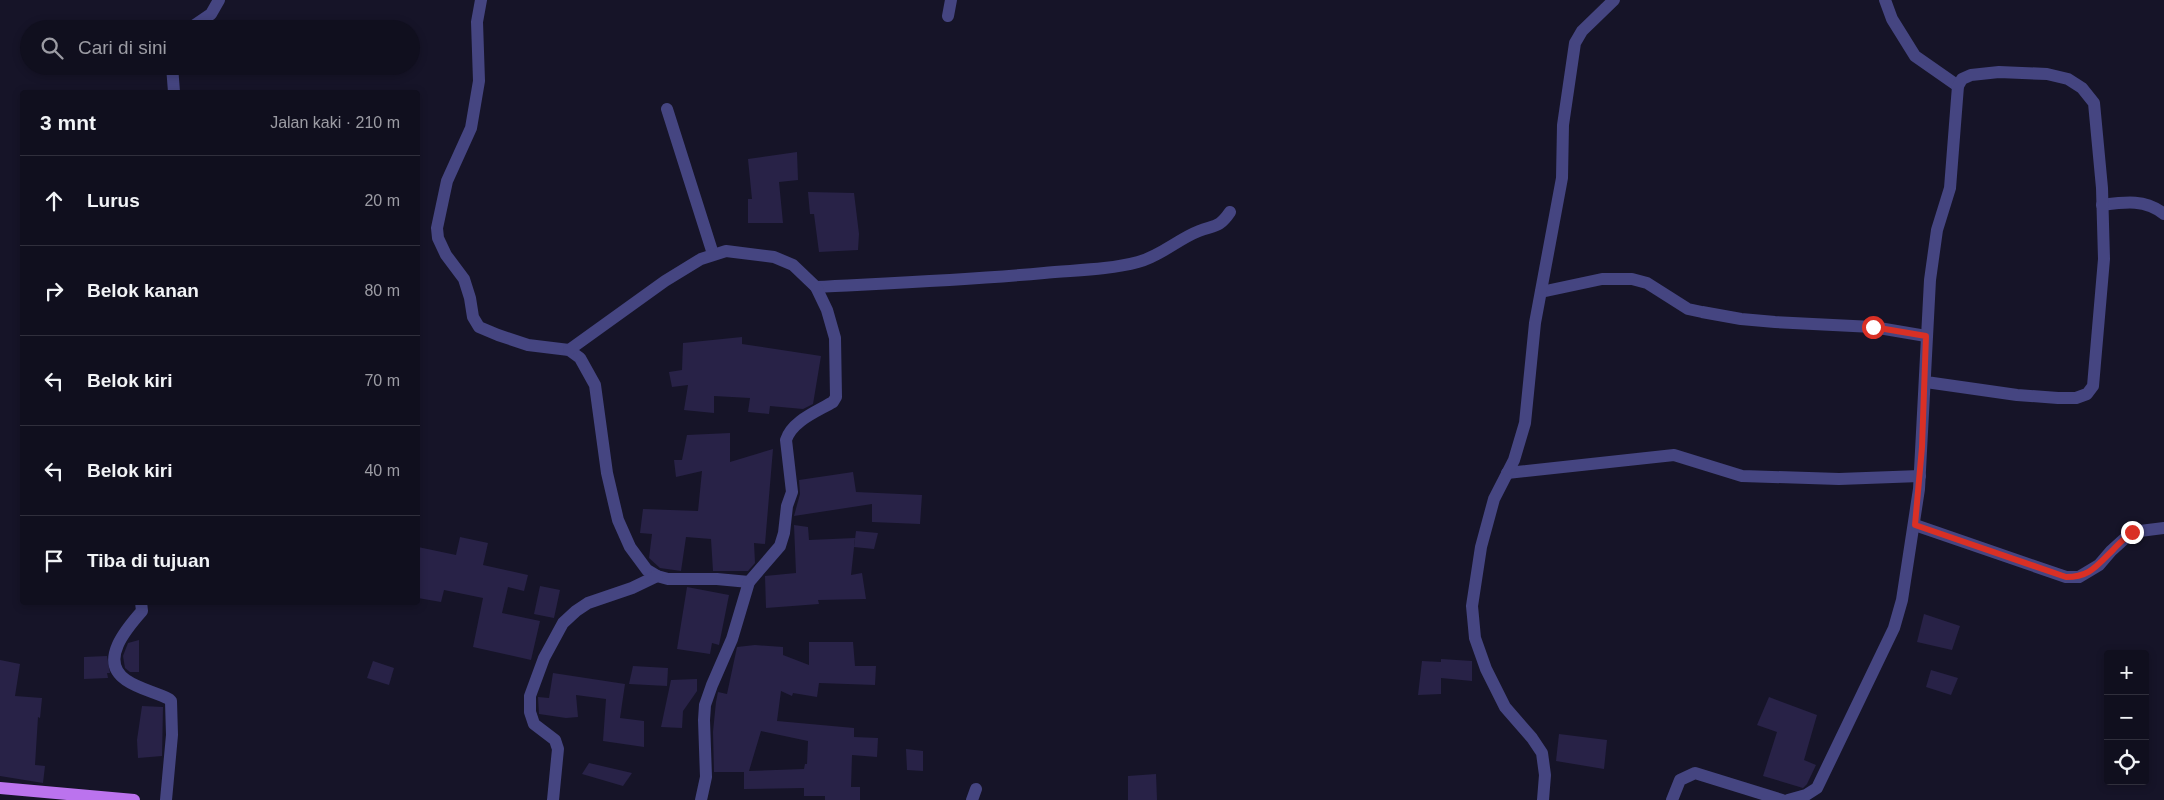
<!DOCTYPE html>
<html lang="id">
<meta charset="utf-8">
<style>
body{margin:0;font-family:Arial,sans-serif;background:#1e1d2b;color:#f1f3f6}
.controls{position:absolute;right:15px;bottom:15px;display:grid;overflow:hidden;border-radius:5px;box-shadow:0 2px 8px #0003}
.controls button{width:45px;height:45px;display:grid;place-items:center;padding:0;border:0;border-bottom:1px solid #302f3c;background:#100f1e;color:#f1f3f6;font:25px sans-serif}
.stop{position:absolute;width:15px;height:15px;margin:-11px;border:4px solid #d93025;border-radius:50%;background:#fff}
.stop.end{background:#d93025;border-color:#fff;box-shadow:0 1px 5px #0008}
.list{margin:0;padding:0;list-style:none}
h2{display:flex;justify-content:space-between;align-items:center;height:65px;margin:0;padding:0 20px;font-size:21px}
h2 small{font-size:16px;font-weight:400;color:#9c9ca4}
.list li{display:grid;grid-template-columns:32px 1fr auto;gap:15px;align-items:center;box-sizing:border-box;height:90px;padding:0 20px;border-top:1px solid #302f3c}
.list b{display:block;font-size:19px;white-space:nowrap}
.list em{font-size:16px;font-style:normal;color:#9c9ca4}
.icon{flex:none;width:28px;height:28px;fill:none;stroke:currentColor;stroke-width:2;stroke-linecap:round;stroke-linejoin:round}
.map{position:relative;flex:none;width:2164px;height:800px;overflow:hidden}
.search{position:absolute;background:#100f1e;box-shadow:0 2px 8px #0003;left:20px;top:20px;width:400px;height:55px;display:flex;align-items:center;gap:12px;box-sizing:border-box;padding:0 18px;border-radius:28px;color:#9c9ca4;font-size:19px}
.panel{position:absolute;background:#100f1e;box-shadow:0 2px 8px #0003;left:20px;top:90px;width:400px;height:515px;border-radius:5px}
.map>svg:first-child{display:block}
.building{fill:#282247;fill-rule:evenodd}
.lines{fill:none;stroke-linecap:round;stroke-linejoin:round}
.minor{stroke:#454581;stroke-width:12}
.major{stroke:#bb73ee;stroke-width:12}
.route{stroke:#d93025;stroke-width:6}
</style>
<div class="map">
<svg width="2164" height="800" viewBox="0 0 2164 800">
<rect width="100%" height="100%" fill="#161428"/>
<!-- building -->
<g class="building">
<polygon points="797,152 798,180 779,182 783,223 748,223 748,199 752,199 748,159"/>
<polygon points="808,192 854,193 859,234 858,250 819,252 814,214 810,214"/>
<polygon points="742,337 742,344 821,356 813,404 803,409 770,406 769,414 748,412 750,398 714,396 714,413 684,410 688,385 672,387 669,372 682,370 683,343"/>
<polygon points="730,433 730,462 773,449 765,544 754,543 755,563 748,571 713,571 711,539 686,537 681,571 660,568 649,558 652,534 640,533 643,509 698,511 702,471 676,477 674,460 682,460 687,435"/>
<polygon points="853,472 856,492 922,495 920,524 872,522 872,504 794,516 800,494 799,480"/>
<polygon points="794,525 808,527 809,540 855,538 851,575 862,573 866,599 818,600 819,604 766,608 765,576 796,573"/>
<polygon points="856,531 878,533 874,549 854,547"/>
<polygon points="460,537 488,543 483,565 528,575 524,591 508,587 502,613 540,621 531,660 473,647 483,598 444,590 441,602 418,598 418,547 456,555"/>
<polygon points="540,586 560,590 554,618 534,614"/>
<polygon points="687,587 729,595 719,645 712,643 710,654 677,649"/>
<polygon points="1924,614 1960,626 1952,650 1917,642"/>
<polygon points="139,640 139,672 130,672 125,668 123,656 128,643"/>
<path d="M809 642H853L855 666H876L875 685 819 683 817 697 793 693 792 696 781 691 777 721 854 728V737L878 738 877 757 852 755 851 787H860V800H825V796H804V788L744 789V772H714L713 732 716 702 718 692 727 694 737 647 755 645 783 647V655L809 665ZM761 731 808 741 807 764H805L804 769 749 771Z"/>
<polygon points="107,656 110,673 107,673 108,678 84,679 84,657"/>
<polygon points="1441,659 1472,661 1472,681 1441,678 1441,694 1418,695 1422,661 1441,662"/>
<polygon points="0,660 20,664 15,696 42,698 40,718 38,717 35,765 45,766 43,783 0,776"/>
<polygon points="373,661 394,668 389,685 367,678"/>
<polygon points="633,666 668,668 667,686 629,684"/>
<polygon points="1931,670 1958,678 1951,695 1926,687"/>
<polygon points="553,673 625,684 620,718 644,721 644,747 603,741 606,699 576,695 578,717 566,718 539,714 538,697 549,698"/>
<polygon points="697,679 697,691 683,711 682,728 661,727 671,680"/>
<polygon points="1769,697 1817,715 1804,760 1816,765 1807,784 1803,788 1763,776 1777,732 1757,725"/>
<polygon points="142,706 163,707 162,756 138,758 137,740"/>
<polygon points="1559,734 1607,740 1604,769 1556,761"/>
<polygon points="906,749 923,751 923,771 907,770"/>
<polygon points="589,763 632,773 623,786 582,774"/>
<polygon points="1156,774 1157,800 1128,800 1128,776"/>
</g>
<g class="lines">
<!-- minor -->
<g class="minor">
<polyline points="481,0 477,22 479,81 471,128 447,181 437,228 438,238 446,255 464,279 470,298 473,317 479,327 498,335 528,345 569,350 580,358 595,385 607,473 618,520 630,547 647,570 657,576 668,579 717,579 749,582"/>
<polyline points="1885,0 1892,19 1915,56 1958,86"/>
<polyline points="948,16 951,0"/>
<polyline points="189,29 211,14 219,0"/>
<polyline points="172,66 174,92"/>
<polyline points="667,109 713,254"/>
<path d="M2102 205C2125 202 2145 199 2164 214"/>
<path d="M816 287C892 283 968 280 1044 273 1075 270 1108 270 1138 262 1161 256 1178 239 1199 231 1215 225 1219 228 1230 212"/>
<polyline points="1541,292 1602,279 1632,279 1647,283 1688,309 1702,312 1741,319 1775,322 1873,327 1926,336"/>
<path d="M569 350 665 281 701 259 726 251 774 257 793 265 816 287 827 310 835 338 836 397 833 402C816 412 792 421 786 440L792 492 787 506 784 533 780 546 749 582 732 639 712 685 705 705 704 720 706 777 701 800"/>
<polyline points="1507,473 1674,455 1742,476 1839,479 1920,476"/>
<polyline points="1915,525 2066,577 2079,577 2099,565 2111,551 2132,532 2164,528"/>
<path d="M141 602 142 611C127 628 98 661 126 680 139 689 155 692 169 699L171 701 172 735 166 800"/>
<polyline points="553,800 558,749 555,740 534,724 530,712 530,696 544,658 563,623 576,611 588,603 632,588 657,576"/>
<polyline points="972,800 976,789"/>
<polyline points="1543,800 1545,775 1542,753 1532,738 1505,707 1486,669 1475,638 1472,606 1481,547 1494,499 1514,460 1525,423 1535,323 1562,178 1563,125 1575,43 1582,31 1614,0"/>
<polyline points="1672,800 1680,780 1695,773 1782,800"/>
<polyline points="1788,800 1806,795 1817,788 1894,628 1902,600 1919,489 1930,280 1937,230 1950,188 1958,86 1962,79 1971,75 1999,72 2047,74 2068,79 2082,88 2094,103 2102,188 2104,259 2093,386 2087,394 2076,398 2058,398 2017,395 1926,382"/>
</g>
<!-- major -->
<polyline class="major" points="0,788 134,800"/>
</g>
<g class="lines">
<!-- route -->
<path class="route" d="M1873 327 1926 336 1922 447 1915 525 2066 577C2090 577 2096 566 2112 551 2118 544 2125 538 2132 532"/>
</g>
</svg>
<div class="controls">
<button>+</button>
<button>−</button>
<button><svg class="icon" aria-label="locate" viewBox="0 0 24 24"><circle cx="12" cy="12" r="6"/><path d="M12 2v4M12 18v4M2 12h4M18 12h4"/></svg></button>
</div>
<div class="stop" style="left:1873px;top:327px"></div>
<div class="stop end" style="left:2132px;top:532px"></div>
<div class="search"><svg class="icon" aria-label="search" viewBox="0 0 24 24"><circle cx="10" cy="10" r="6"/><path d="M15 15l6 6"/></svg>Cari di sini</div>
<section class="panel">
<h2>3 mnt<small>Jalan kaki · 210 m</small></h2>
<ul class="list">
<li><svg class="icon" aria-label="ahead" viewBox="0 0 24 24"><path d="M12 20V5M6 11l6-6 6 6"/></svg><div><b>Lurus</b></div><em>20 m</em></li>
<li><svg class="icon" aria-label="right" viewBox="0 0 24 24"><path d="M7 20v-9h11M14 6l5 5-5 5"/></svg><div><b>Belok kanan</b></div><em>80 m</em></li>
<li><svg class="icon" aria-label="left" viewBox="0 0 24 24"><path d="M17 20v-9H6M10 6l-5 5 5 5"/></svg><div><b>Belok kiri</b></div><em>70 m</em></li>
<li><svg class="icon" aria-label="left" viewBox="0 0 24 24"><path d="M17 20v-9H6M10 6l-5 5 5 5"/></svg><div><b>Belok kiri</b></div><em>40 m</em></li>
<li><svg class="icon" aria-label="arrive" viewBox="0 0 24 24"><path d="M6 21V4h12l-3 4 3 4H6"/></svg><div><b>Tiba di tujuan</b></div></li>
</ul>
</section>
</div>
